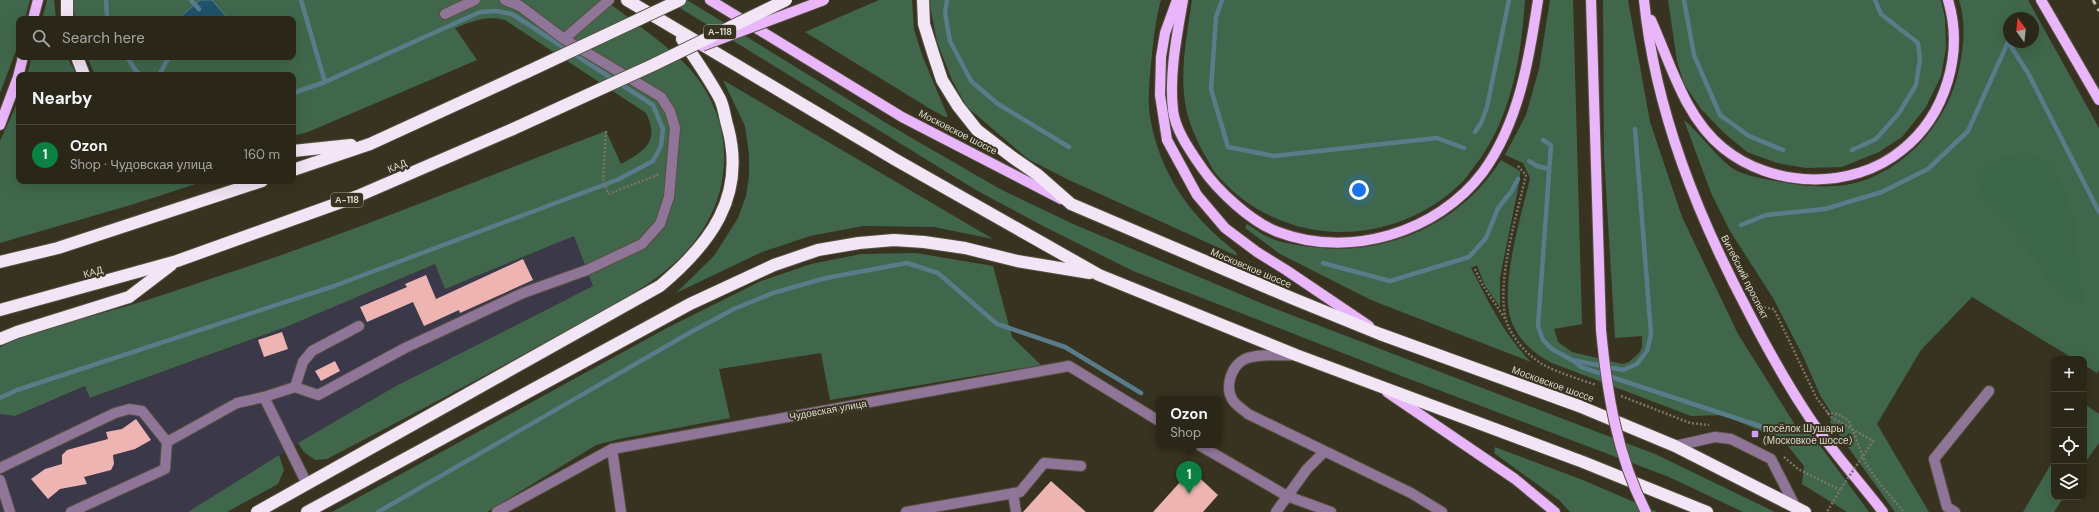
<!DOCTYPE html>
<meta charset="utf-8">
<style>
body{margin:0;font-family:"DM Sans",sans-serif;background:#363225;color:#f1f3f6}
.controls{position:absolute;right:12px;bottom:12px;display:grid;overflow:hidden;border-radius:8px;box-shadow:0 4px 16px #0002}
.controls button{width:36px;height:36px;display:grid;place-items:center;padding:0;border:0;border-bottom:1px solid #464337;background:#2a2618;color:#f1f3f6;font:20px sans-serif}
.compass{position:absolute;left:2003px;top:12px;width:36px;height:36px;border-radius:50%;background:#2a2618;box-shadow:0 4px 16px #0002;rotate:345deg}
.you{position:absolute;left:1359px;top:190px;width:14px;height:14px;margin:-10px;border:3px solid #fff;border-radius:50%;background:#1a73e8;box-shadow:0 0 0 6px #1a73e833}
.badge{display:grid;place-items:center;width:26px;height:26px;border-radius:50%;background:#0b8043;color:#fff;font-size:13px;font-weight:700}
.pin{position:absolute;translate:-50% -33px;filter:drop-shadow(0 1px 2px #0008)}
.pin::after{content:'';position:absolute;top:21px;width:14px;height:12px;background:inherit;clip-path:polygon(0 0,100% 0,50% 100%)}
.popup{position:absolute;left:1156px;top:396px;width:66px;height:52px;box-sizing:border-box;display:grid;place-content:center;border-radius:8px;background:#2a2618;filter:drop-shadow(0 1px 3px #0005);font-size:13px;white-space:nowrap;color:#a5a5a2}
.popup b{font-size:15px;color:#f1f3f6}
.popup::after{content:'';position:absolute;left:50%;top:100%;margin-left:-8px;border:8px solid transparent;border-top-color:#2a2618}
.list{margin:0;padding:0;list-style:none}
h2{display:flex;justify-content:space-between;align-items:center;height:52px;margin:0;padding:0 16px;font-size:17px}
h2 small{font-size:13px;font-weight:400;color:#a5a5a2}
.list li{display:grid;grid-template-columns:26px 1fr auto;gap:12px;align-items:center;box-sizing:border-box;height:60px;padding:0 16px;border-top:1px solid #464337}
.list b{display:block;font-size:15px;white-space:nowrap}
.list p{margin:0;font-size:13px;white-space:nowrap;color:#a5a5a2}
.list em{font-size:13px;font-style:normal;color:#a5a5a2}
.icon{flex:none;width:22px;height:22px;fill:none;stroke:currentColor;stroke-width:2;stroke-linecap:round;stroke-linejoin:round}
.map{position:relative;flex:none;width:2099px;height:512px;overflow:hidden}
.search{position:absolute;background:#2a2618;box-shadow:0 4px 16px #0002;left:16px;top:16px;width:280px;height:44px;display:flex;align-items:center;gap:10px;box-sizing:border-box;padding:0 14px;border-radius:8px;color:#a5a5a2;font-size:15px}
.panel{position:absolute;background:#2a2618;box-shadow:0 4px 16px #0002;left:16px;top:72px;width:280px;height:112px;border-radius:8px}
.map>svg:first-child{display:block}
.commercial{fill:#3b384a}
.green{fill:#40674b;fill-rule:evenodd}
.forest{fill:#3c6648}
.water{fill:#1f536b;stroke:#587c89}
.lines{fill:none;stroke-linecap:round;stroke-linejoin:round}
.stream{stroke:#587c89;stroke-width:4.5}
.building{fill:#edb4b2}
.minor-casing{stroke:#56513f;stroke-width:12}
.major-casing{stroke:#56513f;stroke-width:12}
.highway-casing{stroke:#56513f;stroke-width:14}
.path{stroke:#797564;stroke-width:2.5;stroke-dasharray:2 2;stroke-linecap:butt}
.minor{stroke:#8f7597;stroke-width:10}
.major{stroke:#eab6fb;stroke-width:10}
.highway{stroke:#f2e6f6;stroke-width:12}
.rail{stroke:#c2c0b3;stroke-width:3;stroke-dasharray:5 5;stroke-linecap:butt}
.major-bridge-casing{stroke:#56513f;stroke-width:12;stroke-linecap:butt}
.highway-bridge-casing{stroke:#56513f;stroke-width:14;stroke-linecap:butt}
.path-bridge{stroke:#797564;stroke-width:2.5;stroke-dasharray:2 2;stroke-linecap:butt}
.major-bridge{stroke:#eab6fb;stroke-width:10}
.highway-bridge{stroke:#f2e6f6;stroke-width:12}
.poi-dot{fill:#d49cfc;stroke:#383320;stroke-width:1.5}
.labels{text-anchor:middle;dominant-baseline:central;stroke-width:4;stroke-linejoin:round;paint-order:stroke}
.shield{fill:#383320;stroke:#aba89a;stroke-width:1}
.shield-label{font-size:9px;font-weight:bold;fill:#dcdace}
.street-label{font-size:10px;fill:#dcdace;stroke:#383320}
.poi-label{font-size:10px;fill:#dcdace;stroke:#383320;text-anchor:start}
</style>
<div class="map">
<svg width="2099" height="512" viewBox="0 0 2099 512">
<rect width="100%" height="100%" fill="#383320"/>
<!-- commercial -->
<polygon class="commercial" points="574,236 593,286 396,386 279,455 197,507 188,512 0,512 0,414 15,416 86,386 91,398 286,327 435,264 445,289"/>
<!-- green -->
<g class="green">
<polygon points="0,0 30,0 25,19 19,19 19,43 0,93"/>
<polygon points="47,0 54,0 56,19 42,19"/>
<path d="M73 0H603C617 8 629 18 642 28 658 40 675 53 689 68 734 118 736 189 694 242 662 283 610 306 566 331 487 375 408 417 327 459L315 460 304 452 298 443 396 386 593 286 574 236 445 289 435 264 286 327 90 398 85 386 15 416 0 414V347C29 331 61 325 92 316 137 304 181 289 225 274 354 232 480 179 606 131L621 164C645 151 660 142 646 113L505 20C487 15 472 21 455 28L477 60 308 132 293 136V75H95L87 57H293V19H75Z"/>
<polygon points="667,0 687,0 891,126 1000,189 1073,224 1268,306 1655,454 1775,512 1743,512 1669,477 1404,377 1133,271 1043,226 976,190"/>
<polygon points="879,0 912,0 914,29 922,55 948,117 945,117 932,110 805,32"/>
<path d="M929 0H1161C1156 17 1154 36 1152 54 1150 74 1147 97 1150 117 1160 175 1191 217 1236 252L1237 256 1069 180 1028 159 967 107 952 80 937 42Z"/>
<path d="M1192 0H1525C1521 59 1511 120 1474 167 1469 173 1465 180 1459 185 1390 250 1281 248 1218 176 1212 170 1209 161 1204 154 1197 140 1189 124 1186 108 1179 73 1187 35 1192 0Z"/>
<path d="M1550 0H1573L1582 324 1554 329 1558 342 1572 352 1622 364 1629 362 1640 352 1642 346V336L1615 338 1604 156 1603 0H1628L1650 122 1682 217 1738 334 1797 428 1804 424 1869 512H1847L1802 484 1804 466 1784 441 1723 415 1691 416 1552 363C1536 355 1521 343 1513 325 1497 292 1522 214 1530 178L1523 163 1505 155 1526 115 1539 69Z"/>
<polygon points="1668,0 1941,0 1945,18 1946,48 1941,76 1926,107 1902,137 1879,152 1842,167 1806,168 1777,163 1747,152 1723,132 1701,109 1684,84 1677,61"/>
<path d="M1959 0H2028L2099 128V370L2097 373 2084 365V359H2074L1972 297 1921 350 1877 424 1929 512H1895L1830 422 1833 415 1821 397 1802 354 1773 298 1730 231 1711 193 1684 120C1700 133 1720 162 1737 171 1750 177 1767 179 1781 182 1807 187 1837 189 1862 181 1911 165 1949 118 1959 69 1964 47 1966 22 1959 0ZM2009 18H2033V42H2009Z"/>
<polygon points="32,57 67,57 77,75 27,75"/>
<polygon points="723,80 993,239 934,227 863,226 810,236 762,252 676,293 714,256 738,218 746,196 749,176 749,154 745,126"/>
<polygon points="19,99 19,181 205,181 134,204 0,243 0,141"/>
<path d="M1501 160 1520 171V179L1500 277V307L1484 284 1477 265 1471 268C1488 301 1504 335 1531 362L1371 300 1280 254 1245 228 1247 224C1254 228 1261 234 1268 237 1281 243 1298 245 1312 247 1386 257 1461 224 1501 160Z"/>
<polygon points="916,253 993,266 1012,337 1041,365 830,400 821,353 719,369 730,418 619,439 596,445 487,512 332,512 665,329 761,281 811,264 861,254"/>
<polygon points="2086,405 2099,414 2099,443 2084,464 2084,409"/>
<polygon points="1495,447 1583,480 1657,512 1570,512 1559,500 1494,453"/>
<polygon points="279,455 284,470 278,484 227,512 188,512"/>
<polygon points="2054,459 2054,497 2064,497 2054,512 2023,512"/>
</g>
<!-- forest -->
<path class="forest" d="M2025 153C2029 154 2036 155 2040 157 2058 168 2067 197 2073 216L2083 302 2070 301 2051 286 2036 260 2019 240 2015 227 1986 199 1978 189 1975 175C1991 155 2002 159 2025 153Z"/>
<!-- water -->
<polygon class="water" points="200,0 212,0 228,19 178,19"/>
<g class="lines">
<!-- stream -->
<g class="stream">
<polyline points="106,0 107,19"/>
<polyline points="191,0 199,9"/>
<polyline points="301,0 325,82"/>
<polyline points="947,0 945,13 950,41 971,81 998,104 1069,147"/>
<polyline points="1222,0 1216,17 1211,89 1228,147 1274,156 1437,138 1464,148"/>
<polyline points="1684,0 1694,55 1720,115 1749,136 1783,150"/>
<polyline points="127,57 136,71 141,75"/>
<polyline points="159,75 169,57"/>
<polyline points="1475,132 1481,123 1487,107 1509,0"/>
<polyline points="1543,140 1551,145 1538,326 1543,340 1552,349 1572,360 1623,370 1637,364 1647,351 1651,334 1635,129"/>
<polyline points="1852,150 1876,139 1899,113 1916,85 1920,59 1918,43 1881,14 1875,0"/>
<polyline points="1529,161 1537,166 1549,169"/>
<polyline points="1741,225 1766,215 1825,209 1882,192 1928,169 1968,131 2008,42 2028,73 2099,212"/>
<polyline points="1323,263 1390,281 1469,257 1486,238 1498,208 1511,192 1518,179"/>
<polyline points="1574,361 1581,367 1769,429"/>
<polyline points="0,398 17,390 334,286 617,180 653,161 661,146 663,129 653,105 512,14 496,11 480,12 325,82 293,93"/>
<polyline points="378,512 691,332 734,309 773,293 826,278 907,263 938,273 997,324 1065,347 1141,393"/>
</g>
</g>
<!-- building -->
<g class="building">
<polygon points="523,259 533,280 460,313 459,310 424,326 413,302 367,322 360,307 407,287 405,284 426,275 436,299"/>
<polygon points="282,332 288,349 264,357 258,340"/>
<polygon points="335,361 340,371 321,381 315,371"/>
<polygon points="136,419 151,440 135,449 113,455 114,464 111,470 84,477 87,484 60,489 48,499 31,479 45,469 62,464 62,455 67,450 108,439 106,432 122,429"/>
<polygon points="1191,470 1218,495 1203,512 1153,512"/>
<polygon points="1051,481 1086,512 1023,512"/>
</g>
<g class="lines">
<defs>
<g id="minor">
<polyline points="445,14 475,0"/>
<polyline points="564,39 609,0"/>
<path d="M1294 355C1280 356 1258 353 1245 359 1231 366 1225 386 1232 399 1235 405 1244 410 1248 414L1411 493 1442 512"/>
<polyline points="295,387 303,362 312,351 359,326"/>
<polyline points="264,397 307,484"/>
<polyline points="167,442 237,403 264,397 295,387 318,395 405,348 523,293 587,270 642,244 660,224 669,197 675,128 670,111 661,97 564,39 520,6 505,0"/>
<polyline points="1199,445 1287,496 1331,512"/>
<polyline points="1675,446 1715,437 1731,439 1771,459 1795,506"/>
<polyline points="612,449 621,512"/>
<polyline points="0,468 115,413 129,409 142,411 167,442 165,469 71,512"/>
<polyline points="0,480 10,512"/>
<polyline points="1013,493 1016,512"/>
<polyline points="497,512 612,449 1069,366 1159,421"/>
<polyline points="906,512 1020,492 1044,463 1081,466"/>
<polyline points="1276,512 1307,469 1324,452"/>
<polyline points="1955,512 1947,507 1934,459 1989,391"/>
</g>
<g id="major">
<polyline points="710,0 902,117 1061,199"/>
<polyline points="1177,0 1165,33 1161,57 1160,95 1167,140 1197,195 1225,228 1257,252 1286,270 1369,326"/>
<path d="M1183 0C1177 35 1169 74 1173 110 1175 130 1191 152 1202 168 1218 191 1251 222 1278 232 1349 259 1437 233 1483 172 1519 122 1529 60 1538 0"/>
<polyline points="1591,0 1601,330"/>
<path d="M1644 0C1655 111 1698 217 1750 315 1768 350 1787 384 1809 417 1831 450 1859 481 1883 512"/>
<polyline points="2041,0 2099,100"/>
<polyline points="33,19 38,0"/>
<path d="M1651 20C1671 64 1684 116 1723 148 1772 188 1852 191 1902 150 1946 115 1964 53 1948 0"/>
<polyline points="0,125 18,77 23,57"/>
<polyline points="1387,392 1515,479 1555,512"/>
</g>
<g id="highway">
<polyline points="627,0 896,160 1099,275 1296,355 1583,462 1707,512"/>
<polyline points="923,0 924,24 933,53 942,80 958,106 977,130 1012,157 1038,175 1071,204 1294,299 1380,334 1579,406 1675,446 1805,512"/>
<polyline points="67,19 67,0"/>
<polyline points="77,57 84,75"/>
<polyline points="293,151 351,145"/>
<polyline points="293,170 370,144 527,72"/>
<polyline points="0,262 58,248 262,181"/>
<polyline points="0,310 177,261 358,196 513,129"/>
<polyline points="0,339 17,332 129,297 171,265"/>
<path d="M257 512 660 286C710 244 746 197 728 128 725 119 724 107 720 99 709 78 695 59 682 39"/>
<polyline points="307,512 690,304 774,265 818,250 859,243 894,240 924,242 965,248 1017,261 1090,273"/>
</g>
</defs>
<!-- minor casing -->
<use href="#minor" class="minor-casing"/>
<!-- major casing -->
<use href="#major" class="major-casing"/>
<!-- highway casing -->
<use href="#highway" class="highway-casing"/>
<!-- path -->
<g class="path">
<polyline points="606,131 603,178 608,194 660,174"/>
<path d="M1518 166 1526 175C1517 215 1496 281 1506 320 1511 337 1527 355 1542 364 1558 373 1579 379 1596 385"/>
<polyline points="1475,269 1482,284 1506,320"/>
<polyline points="1760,307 1774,309 1816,397 1831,417"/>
<polyline points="1621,396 1690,423 1709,425"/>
<polyline points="1827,413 1838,414 1849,421 1866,464 1881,485 1904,512"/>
<polyline points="1784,457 1798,469 1840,490 1827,512"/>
</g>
<!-- minor -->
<use href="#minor" class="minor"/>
<!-- major -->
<use href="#major" class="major"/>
<!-- highway -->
<use href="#highway" class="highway"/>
<!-- rail -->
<polyline class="rail" points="2093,0 2099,11"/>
<defs>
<g id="major-bridge">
<polyline points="702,46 824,0"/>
<path d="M1601 330C1607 393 1617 456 1646 512"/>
</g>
<g id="highway-bridge">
<polyline points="527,72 680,0"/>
<polyline points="513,129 653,65 786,0"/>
</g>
</defs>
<!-- major-bridge casing -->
<use href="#major-bridge" class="major-bridge-casing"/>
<!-- highway-bridge casing -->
<use href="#highway-bridge" class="highway-bridge-casing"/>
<!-- path-bridge -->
<polyline class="path-bridge" points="1831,417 1873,441 1840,490"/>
<!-- major-bridge -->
<use href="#major-bridge" class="major-bridge"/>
<!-- highway-bridge -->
<use href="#highway-bridge" class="highway-bridge"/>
</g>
<!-- markers -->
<rect class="poi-dot" x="1751" y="430" width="8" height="8" rx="2"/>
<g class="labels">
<!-- shield labels -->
<g class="shield">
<rect x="704" y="25" width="32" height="14" rx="3"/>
<rect x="331" y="193" width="32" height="14" rx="3"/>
</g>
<g class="shield-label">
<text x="720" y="32">А-118</text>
<text x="347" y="200">А-118</text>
</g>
<!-- street labels -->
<g class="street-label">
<text transform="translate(958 132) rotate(27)">Московское шоссе</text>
<text transform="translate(397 166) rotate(-23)">КАД</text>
<text transform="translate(1251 268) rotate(23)">Московское шоссе</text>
<text transform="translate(93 272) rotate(-16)">КАД</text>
<text transform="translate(1745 277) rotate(63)">Витебский проспект</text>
<text transform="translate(1553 384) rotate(20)">Московское шоссе</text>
<text transform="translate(828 410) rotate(-10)">Чудовская улица</text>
</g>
<!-- poi labels -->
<g class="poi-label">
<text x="1763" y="428">посёлок Шушары<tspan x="1763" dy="12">(Московкое шоссе)</tspan></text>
</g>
</g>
</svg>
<div class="controls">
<button>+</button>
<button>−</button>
<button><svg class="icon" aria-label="locate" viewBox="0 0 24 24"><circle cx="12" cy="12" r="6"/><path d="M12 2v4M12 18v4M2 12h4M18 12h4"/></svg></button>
<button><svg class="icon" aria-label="layers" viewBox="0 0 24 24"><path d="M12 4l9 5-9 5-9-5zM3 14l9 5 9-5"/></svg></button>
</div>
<svg class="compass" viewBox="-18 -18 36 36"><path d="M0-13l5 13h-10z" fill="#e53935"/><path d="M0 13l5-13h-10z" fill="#a5a5a2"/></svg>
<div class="you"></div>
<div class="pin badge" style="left:1189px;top:494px">1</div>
<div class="popup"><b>Ozon</b>Shop</div>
<div class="search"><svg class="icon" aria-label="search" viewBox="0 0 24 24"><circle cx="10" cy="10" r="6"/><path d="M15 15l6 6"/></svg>Search here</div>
<section class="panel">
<h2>Nearby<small></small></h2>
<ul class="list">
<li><span class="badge">1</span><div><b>Ozon</b><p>Shop · Чудовская улица</p></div><em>160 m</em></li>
</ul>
</section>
</div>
